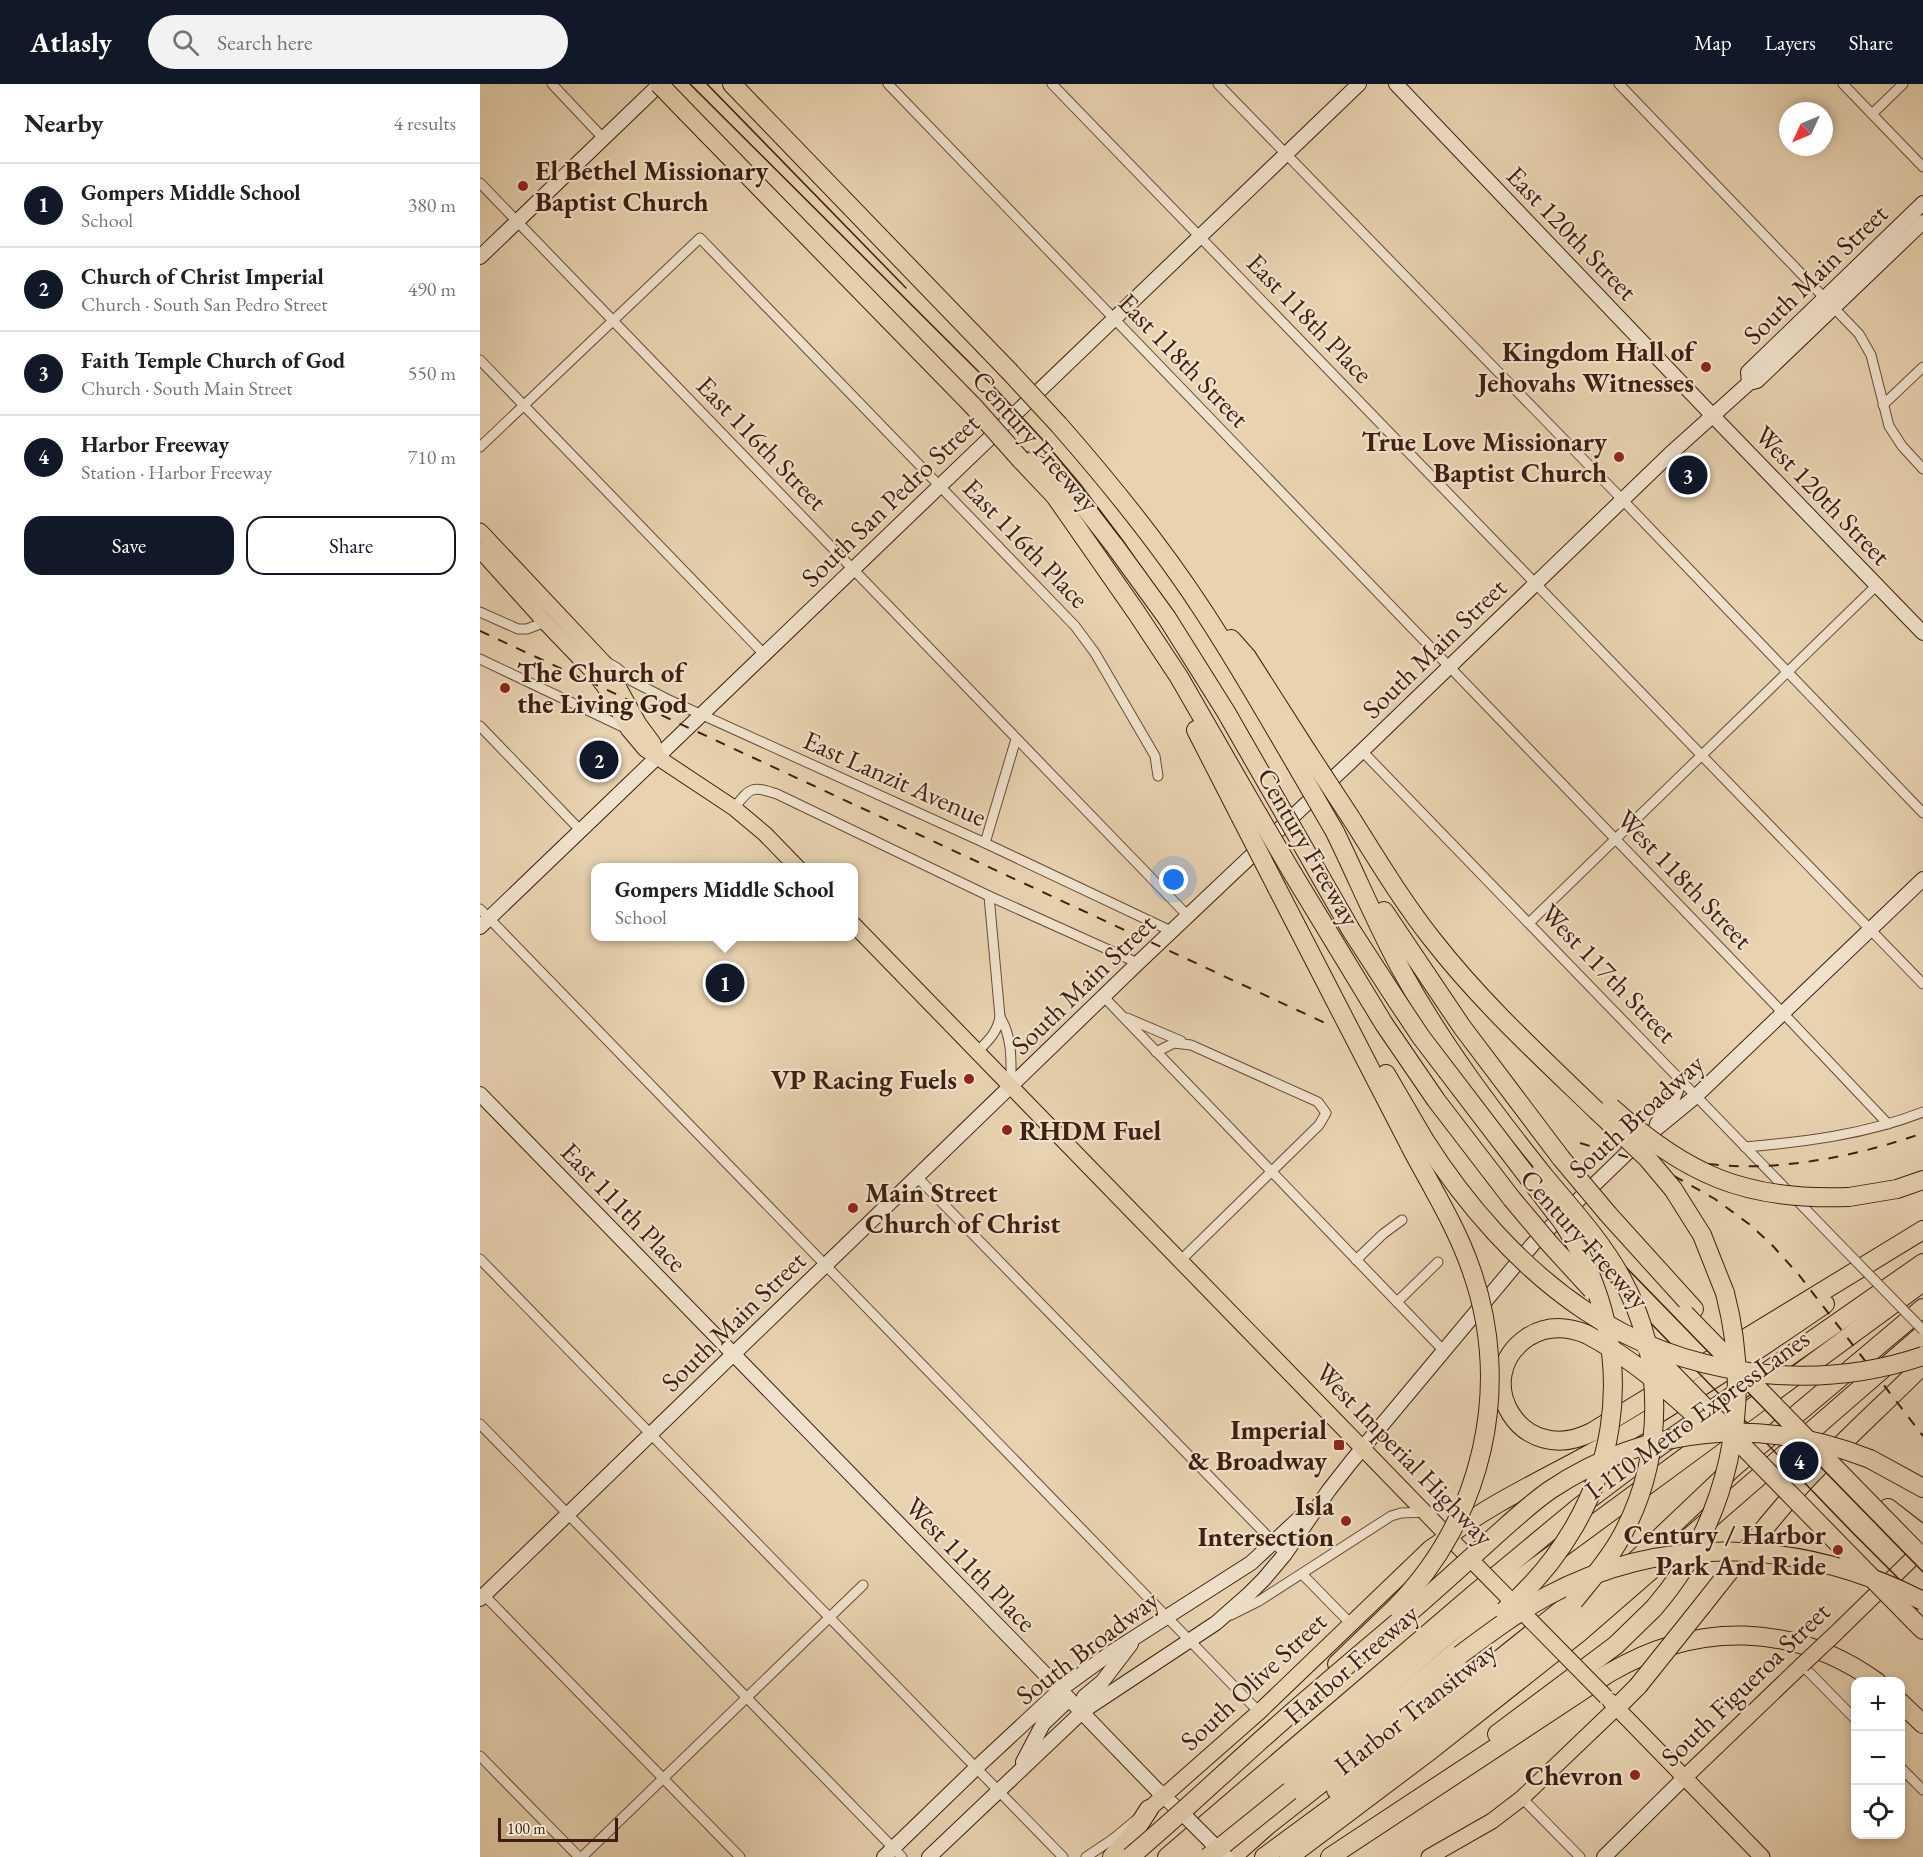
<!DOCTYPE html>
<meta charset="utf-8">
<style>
body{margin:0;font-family:"EB Garamond",serif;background:#f2f2f2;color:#202124}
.controls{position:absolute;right:18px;bottom:18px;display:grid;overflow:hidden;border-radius:12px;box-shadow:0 3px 9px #0003}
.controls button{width:54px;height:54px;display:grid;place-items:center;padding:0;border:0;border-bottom:2px solid #e0e0e0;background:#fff;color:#202124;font:30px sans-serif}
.compass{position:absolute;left:1299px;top:18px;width:54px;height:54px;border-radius:50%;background:#fff;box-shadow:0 3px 9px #0003;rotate:226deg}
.scale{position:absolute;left:18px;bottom:15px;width:120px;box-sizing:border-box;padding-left:6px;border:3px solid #3f1e11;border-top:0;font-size:16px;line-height:21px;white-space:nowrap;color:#3f1e11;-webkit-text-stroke:4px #f0e2cc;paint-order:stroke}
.you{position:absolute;left:694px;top:796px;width:21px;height:21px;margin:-15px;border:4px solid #fff;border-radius:50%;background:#1a73e8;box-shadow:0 0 0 9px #1a73e833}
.badge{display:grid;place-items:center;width:39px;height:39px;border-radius:50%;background:#111827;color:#fff;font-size:20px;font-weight:700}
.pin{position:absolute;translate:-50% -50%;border:3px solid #fff;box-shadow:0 2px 6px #0006}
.popup{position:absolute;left:111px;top:779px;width:267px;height:78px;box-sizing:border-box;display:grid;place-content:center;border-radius:12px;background:#fff;filter:drop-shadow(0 2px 4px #0005);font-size:20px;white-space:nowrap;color:#757577}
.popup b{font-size:22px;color:#202124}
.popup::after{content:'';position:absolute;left:50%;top:100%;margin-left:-12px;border:12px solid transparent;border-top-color:#fff}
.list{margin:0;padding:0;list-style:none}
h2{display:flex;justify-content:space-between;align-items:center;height:78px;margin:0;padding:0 24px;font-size:26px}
h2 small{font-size:20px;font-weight:400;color:#757577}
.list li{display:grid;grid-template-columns:39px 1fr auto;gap:18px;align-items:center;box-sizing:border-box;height:84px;padding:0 24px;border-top:2px solid #e0e0e0}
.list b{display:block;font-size:22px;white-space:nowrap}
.list p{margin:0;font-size:20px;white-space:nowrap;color:#757577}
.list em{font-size:20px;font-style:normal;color:#757577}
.actions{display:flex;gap:12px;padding:18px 24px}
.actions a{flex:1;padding:14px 0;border:2px solid #111827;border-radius:18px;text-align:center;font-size:21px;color:#111827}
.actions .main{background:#111827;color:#fff}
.icon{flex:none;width:33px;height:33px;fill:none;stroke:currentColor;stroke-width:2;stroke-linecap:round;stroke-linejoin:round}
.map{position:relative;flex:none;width:1443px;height:1773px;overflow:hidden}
header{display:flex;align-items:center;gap:36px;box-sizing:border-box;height:84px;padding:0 30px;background:#111827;color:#fff}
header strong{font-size:28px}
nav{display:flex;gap:33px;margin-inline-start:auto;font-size:21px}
.search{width:420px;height:54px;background:#f2f2f2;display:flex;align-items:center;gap:15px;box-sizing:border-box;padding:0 21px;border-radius:33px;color:#757577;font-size:22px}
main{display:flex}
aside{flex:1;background:#fff}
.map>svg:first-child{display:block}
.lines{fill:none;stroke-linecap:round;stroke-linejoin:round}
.street-casing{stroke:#694b39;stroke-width:11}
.secondary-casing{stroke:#3f1e11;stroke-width:16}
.primary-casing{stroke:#3f1e11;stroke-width:17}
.highway-casing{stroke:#3f1e11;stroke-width:20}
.street{stroke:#f0e2cc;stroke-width:9}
.secondary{stroke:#f0e2cc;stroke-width:14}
.primary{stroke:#e8d2b0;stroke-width:15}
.highway{stroke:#e8d2b0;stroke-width:18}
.tram{stroke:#3f1e11;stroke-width:1.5}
.rail{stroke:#3f1e11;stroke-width:2;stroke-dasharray:10 10;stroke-linecap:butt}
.street-bridge-casing{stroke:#694b39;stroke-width:11;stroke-linecap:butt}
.secondary-bridge-casing{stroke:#3f1e11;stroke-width:16;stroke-linecap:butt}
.primary-bridge-casing{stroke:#3f1e11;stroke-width:17;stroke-linecap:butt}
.highway-bridge-casing{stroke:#3f1e11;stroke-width:20;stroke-linecap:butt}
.street-bridge{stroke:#f0e2cc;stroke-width:9}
.secondary-bridge{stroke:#f0e2cc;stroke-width:14}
.primary-bridge{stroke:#e8d2b0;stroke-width:15}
.highway-bridge{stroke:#e8d2b0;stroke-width:18}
.poi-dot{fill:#8f2418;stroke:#f0e2cc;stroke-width:2}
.labels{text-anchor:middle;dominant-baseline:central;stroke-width:4.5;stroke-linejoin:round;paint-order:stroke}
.poi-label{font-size:27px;font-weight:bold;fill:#3f1e11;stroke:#f0e2cc;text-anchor:end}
.street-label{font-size:27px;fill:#3f1e11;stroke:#f0e2cc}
</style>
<header>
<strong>Atlasly</strong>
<div class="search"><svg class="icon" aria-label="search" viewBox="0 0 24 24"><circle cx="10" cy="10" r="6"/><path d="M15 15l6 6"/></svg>Search here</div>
<nav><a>Map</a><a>Layers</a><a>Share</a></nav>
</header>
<main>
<aside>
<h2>Nearby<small>4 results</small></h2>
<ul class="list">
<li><span class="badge">1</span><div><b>Gompers Middle School</b><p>School</p></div><em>380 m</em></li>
<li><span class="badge">2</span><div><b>Church of Christ Imperial</b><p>Church · South San Pedro Street</p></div><em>490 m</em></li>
<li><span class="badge">3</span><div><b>Faith Temple Church of God</b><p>Church · South Main Street</p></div><em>550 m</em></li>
<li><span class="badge">4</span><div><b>Harbor Freeway</b><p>Station · Harbor Freeway</p></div><em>710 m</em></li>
</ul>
<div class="actions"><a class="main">Save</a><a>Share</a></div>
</aside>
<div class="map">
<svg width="1443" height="1773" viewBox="0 0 1443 1773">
<rect width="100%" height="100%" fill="#e8d2b0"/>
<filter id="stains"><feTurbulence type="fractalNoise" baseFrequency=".00333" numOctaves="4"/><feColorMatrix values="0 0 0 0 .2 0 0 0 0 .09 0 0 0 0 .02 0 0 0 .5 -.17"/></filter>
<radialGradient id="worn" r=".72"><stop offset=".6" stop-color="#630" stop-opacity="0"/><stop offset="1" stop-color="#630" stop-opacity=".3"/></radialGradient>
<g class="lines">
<defs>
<g id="street">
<polyline points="72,0 123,54"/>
<polyline points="408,0 1303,929 1408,1040"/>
<polyline points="572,0 1443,900"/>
<polyline points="738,0 1135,408 1443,729"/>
<polyline points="1139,0 1379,250 1391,271 1409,342 1422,362 1443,385"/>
<polyline points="1363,0 1443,83"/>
<polyline points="1392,30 1423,0"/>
<polyline points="0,99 708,832"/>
<polyline points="0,276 284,570"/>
<polyline points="1403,321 1443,283"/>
<polyline points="0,363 220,154 595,542 615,569 675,672 678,692"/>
<polyline points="0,528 38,545 47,545 65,538"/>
<polyline points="0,575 147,645"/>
<polyline points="125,577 137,584 152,597 187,615 505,759 691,847"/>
<polyline points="0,642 101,747"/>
<polyline points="882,667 1366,1167"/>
<path d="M254 724C270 704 271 701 297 710L509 812 658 879"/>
<polyline points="505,759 536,655"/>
<polyline points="0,825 779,1628"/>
<polyline points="1049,839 1397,501"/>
<polyline points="623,912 964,1267"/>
<path d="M520 933C533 954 531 979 531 1002"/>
<polyline points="647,934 701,957"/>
<path d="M497 968C508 957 517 949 520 933L509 812"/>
<polyline points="676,968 694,959 711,961 838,1018 846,1029 839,1041 701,1176"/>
<path d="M1265 1063C1325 1058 1387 1050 1443 1028"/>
<polyline points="437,1093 805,1470"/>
<polyline points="0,1175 583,1773"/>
<polyline points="876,1176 903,1150 922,1136"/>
<polyline points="917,1218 958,1178"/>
<polyline points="0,1340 422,1773"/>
<polyline points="822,1490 871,1540"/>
<polyline points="2,1509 260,1773"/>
<polyline points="751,1531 779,1517 911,1432 921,1429 946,1428"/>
<polyline points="1322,1581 1376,1636"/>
<polyline points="0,1672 99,1773"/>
<polyline points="1420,1683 1443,1706"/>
<polyline points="1042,1714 1100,1773"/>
<polyline points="102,1773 383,1501"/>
<polyline points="606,1773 633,1755 656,1736"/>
</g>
<g id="secondary">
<polyline points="916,0 1233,332 1443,549"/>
<polyline points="0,173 180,0"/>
<polyline points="1269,299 1268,288 1443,119"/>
<polyline points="0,843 879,0"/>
<polyline points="0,1010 533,1557 677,1706 704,1731"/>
<polyline points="1177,1040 1193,1014 1200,996"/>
<polyline points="0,1515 658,879 882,667 1190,370 1269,299 1277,297 1443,138"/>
<polyline points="603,1627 602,1619 604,1613 622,1598 651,1560"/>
<polyline points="543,1678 563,1640 584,1620 585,1615 581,1605"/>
<polyline points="404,1773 496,1684 581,1605 632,1568 771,1479 826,1428"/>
<polyline points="449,1773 603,1627 736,1539 769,1510 784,1495 805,1470 849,1406 871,1378 1053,1160 1149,1067 1216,1012 1443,795"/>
<polyline points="1124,1773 1204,1694"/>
</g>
<g id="primary">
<polyline points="0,447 127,582 159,640 173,659 177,672"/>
<polyline points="0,466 65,538 114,589 126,605 149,646 165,665 254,724 285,750 318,784"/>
<polyline points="374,841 996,1481"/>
<polyline points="1356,1549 1443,1464"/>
<polyline points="1130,1617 1282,1773"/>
<polyline points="1204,1694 1322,1581"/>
<polyline points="669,1725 779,1628 950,1464 966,1453"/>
<polyline points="949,1773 1012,1737 1042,1714 1136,1624"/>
</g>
<g id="highway">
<polyline points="252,0 529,287"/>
<polyline points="207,29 493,322"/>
<path d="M579 341C629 398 678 458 720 522 754 573 784 626 815 679"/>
<polyline points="541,376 575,412 656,528 699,593 772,720"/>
<polyline points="546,377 578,389 634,461"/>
<polyline points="751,555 767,573 827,667"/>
<polyline points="716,646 760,732"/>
<path d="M871 734C897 775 922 817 952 855 1001 918 1060 972 1117 1027"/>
<path d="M855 748C878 795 898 844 923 889 962 960 1011 1025 1061 1088"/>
<polyline points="813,790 904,940 956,1016 1032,1115"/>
<polyline points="797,804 930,1062"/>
<polyline points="904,827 982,943 1081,1074"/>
<polyline points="906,990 944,1055"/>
<polyline points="1193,1105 1222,1151 1245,1209"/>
<polyline points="1369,1113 1417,1105 1443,1096"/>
<polyline points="1128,1130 1214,1225"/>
<path d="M1106 1250C1086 1242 1067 1241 1048 1253 988 1293 1040 1385 1112 1348L1443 1146"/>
<polyline points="1390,1375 1443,1404"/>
<polyline points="1408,1424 1443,1451"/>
<path d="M968 1452C1016 1416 1071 1392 1122 1363 1199 1319 1272 1270 1345 1220"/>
<path d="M1222 1522C1256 1479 1290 1435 1328 1394 1365 1355 1405 1319 1443 1281"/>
<polyline points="1434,1537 1443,1546"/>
<polyline points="857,1580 916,1523"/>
<polyline points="1420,1618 1443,1640"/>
<polyline points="1136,1624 1158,1602"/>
<polyline points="1017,1650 1136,1561 1174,1524"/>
<polyline points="856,1706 1085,1523"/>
<polyline points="810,1707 1024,1527"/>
<polyline points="632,1773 651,1753 669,1725"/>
<polyline points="687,1773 994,1510 1099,1423 1180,1362 1443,1179"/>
<polyline points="707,1773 971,1548 1023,1507 1443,1198"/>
<polyline points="752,1773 787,1742 866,1680 988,1579"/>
<polyline points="784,1773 890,1695 1030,1585 1116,1514 1254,1383 1443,1224"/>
<polyline points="809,1773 951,1666 1099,1549 1443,1250"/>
<path d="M850 1773 1129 1589C1217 1537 1313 1538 1397 1598"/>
</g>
</defs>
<!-- street casing -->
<use href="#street" class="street-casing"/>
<!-- secondary casing -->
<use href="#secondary" class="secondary-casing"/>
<!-- primary casing -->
<use href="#primary" class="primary-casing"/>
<!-- highway casing -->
<use href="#highway" class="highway-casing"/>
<!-- street -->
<use href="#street" class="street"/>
<!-- secondary -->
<use href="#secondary" class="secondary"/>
<!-- primary -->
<use href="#primary" class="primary"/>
<!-- highway -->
<use href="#highway" class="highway"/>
<!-- tram -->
<g class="tram">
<polyline points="210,0 513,302 562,355 600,400 643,457 711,557 943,952 1048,1101 1109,1175 1371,1447 1443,1519"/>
<polyline points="227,0 426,204"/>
<polyline points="997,1015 1061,1093 1100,1136 1443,1488"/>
</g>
<!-- rail -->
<g class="rail">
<polyline points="0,547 845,939"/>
<polyline points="1100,1059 1167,1079 1185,1087 1235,1115 1269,1140 1292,1161 1319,1191 1443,1352"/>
<path d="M1150 1067C1175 1071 1199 1075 1223 1079 1291 1090 1379 1072 1443 1049"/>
</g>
<defs>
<polyline id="street-bridge" points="1366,1167 1443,1246"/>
<polyline id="secondary-bridge" points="704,1731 746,1773"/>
<g id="primary-bridge">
<polyline points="996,1481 1126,1613"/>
<polyline points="1322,1581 1356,1549"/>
</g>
<g id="highway-bridge">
<polyline points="179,0 207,29"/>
<polyline points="529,287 579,341"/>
<polyline points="493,322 541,376"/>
<path d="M634 461 687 534 746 628 871 846 917 917 941 953 1083 1139C1168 1271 1142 1424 1024 1527"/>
<polyline points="827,667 871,734"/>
<polyline points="815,679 855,748"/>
<polyline points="772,720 813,790"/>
<polyline points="760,732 797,804"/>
<path d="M1131 1023C1207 1091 1265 1117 1369 1113"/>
<polyline points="1117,1027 1167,1074 1193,1105"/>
<path d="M944 1055C985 1120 1040 1183 1104 1226 1202 1292 1331 1310 1443 1272"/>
<polyline points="1081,1074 1128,1130"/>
<path d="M1061 1088C1089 1122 1120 1155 1141 1193 1186 1274 1185 1375 1140 1455 1127 1478 1110 1497 1094 1517"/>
<polyline points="1032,1115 1069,1159 1112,1206"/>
<polyline points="1205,1230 1443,1474"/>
<path d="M1106 1250C1152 1274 1194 1311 1232 1347"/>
<polyline points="1166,1263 1434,1537"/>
<path d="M916 1523C1003 1434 1033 1303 991 1185 976 1142 951 1102 930 1062"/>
<path d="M1174 1524C1249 1437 1274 1320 1245 1209"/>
<path d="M980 1571C1008 1550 1036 1529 1067 1512 1186 1448 1324 1456 1443 1517"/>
<polyline points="1158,1602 1222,1522"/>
<path d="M650 1773C701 1730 749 1684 799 1640 842 1602 886 1565 930 1528 958 1504 986 1478 1014 1453 1032 1437 1050 1420 1070 1406 1167 1341 1282 1332 1390 1375"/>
<polyline points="728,1773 810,1707"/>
</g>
</defs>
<!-- street-bridge casing -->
<use href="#street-bridge" class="street-bridge-casing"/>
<!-- secondary-bridge casing -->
<use href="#secondary-bridge" class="secondary-bridge-casing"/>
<!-- primary-bridge casing -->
<use href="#primary-bridge" class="primary-bridge-casing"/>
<!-- highway-bridge casing -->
<use href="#highway-bridge" class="highway-bridge-casing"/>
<!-- street-bridge -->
<use href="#street-bridge" class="street-bridge"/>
<!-- secondary-bridge -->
<use href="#secondary-bridge" class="secondary-bridge"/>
<!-- primary-bridge -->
<use href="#primary-bridge" class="primary-bridge"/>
<!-- highway-bridge -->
<use href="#highway-bridge" class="highway-bridge"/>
</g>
<!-- markers -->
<g class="poi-dot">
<circle cx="43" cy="102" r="6"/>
<circle cx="1226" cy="283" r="6"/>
<circle cx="1139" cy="373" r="6"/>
<circle cx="25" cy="604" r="6"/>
<circle cx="489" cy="995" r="6"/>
<circle cx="527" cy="1046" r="6"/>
<circle cx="373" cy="1124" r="6"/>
<rect x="853" y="1355" width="12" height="12" rx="3"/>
<circle cx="866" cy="1437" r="6"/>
<circle cx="1358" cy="1466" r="6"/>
<circle cx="1155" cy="1691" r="6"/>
</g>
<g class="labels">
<!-- poi labels -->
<g class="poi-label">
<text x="55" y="86" text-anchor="start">El Bethel Missionary<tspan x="55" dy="31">Baptist Church</tspan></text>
<text x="1214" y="267">Kingdom Hall of<tspan x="1214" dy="31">Jehovahs Witnesses</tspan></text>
<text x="1127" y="357">True Love Missionary<tspan x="1127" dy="31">Baptist Church</tspan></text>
<text x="37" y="588" text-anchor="start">The Church of<tspan x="37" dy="31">the Living God</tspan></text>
<text x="477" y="995">VP Racing Fuels</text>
<text x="539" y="1046" text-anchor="start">RHDM Fuel</text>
<text x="385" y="1108" text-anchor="start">Main Street<tspan x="385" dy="31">Church of Christ</tspan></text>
<text x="847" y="1345">Imperial<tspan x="847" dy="31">&amp; Broadway</tspan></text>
<text x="854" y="1421">Isla<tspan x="854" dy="31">Intersection</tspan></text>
<text x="1346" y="1450">Century / Harbor<tspan x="1346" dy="31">Park And Ride</tspan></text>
<text x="1143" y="1691">Chevron</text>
</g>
<!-- street labels -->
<g class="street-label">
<text transform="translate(1092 149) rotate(46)">East 120th Street</text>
<text transform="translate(1335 190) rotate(-44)">South Main Street</text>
<text transform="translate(830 234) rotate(46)">East 118th Place</text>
<text transform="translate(704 276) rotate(46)">East 118th Street</text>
<text transform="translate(556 357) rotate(49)">Century Freeway</text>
<text transform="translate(282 359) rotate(46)">East 116th Street</text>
<text transform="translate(1343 411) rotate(46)">West 120th Street</text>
<text transform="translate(410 416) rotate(-44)">South San Pedro Street</text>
<text transform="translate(546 459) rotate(46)">East 116th Place</text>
<text transform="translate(954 564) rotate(-44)">South Main Street</text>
<text transform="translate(415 694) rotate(24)">East Lanzit Avenue</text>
<text transform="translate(829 763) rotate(60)">Century Freeway</text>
<text transform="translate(1205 795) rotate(46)">West 118th Street</text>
<text transform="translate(1129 889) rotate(46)">West 117th Street</text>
<text transform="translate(603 900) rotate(-44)">South Main Street</text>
<text transform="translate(1156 1032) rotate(-42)">South Broadway</text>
<text transform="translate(144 1123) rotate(46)">East 111th Place</text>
<text transform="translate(1105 1155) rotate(48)">Century Freeway</text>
<text transform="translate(253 1237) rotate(-44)">South Main Street</text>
<text transform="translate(1217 1330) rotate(-36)">I-110 Metro ExpressLanes</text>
<text transform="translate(925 1370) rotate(46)">West Imperial Highway</text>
<text transform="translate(491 1480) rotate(46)">West 111th Place</text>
<text transform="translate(607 1563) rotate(-37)">South Broadway</text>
<text transform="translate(871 1580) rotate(-41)">Harbor Freeway</text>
<text transform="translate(773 1597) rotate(-43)">South Olive Street</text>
<text transform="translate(1265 1600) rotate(-44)">South Figueroa Street</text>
<text transform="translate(935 1624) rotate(-38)">Harbor Transitway</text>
</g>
</g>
<rect width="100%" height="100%" filter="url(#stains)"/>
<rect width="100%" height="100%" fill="url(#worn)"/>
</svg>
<div class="controls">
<button>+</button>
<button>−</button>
<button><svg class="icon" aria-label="locate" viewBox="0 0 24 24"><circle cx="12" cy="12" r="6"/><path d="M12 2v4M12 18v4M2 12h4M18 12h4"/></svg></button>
</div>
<svg class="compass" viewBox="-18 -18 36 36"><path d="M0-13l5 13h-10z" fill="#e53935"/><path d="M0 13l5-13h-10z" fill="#757577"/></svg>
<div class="scale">100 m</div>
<div class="you"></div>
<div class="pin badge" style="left:245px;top:899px">1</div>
<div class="popup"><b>Gompers Middle School</b>School</div>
<div class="pin badge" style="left:119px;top:676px">2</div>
<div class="pin badge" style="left:1208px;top:391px">3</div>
<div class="pin badge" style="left:1319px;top:1377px">4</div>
</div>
</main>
